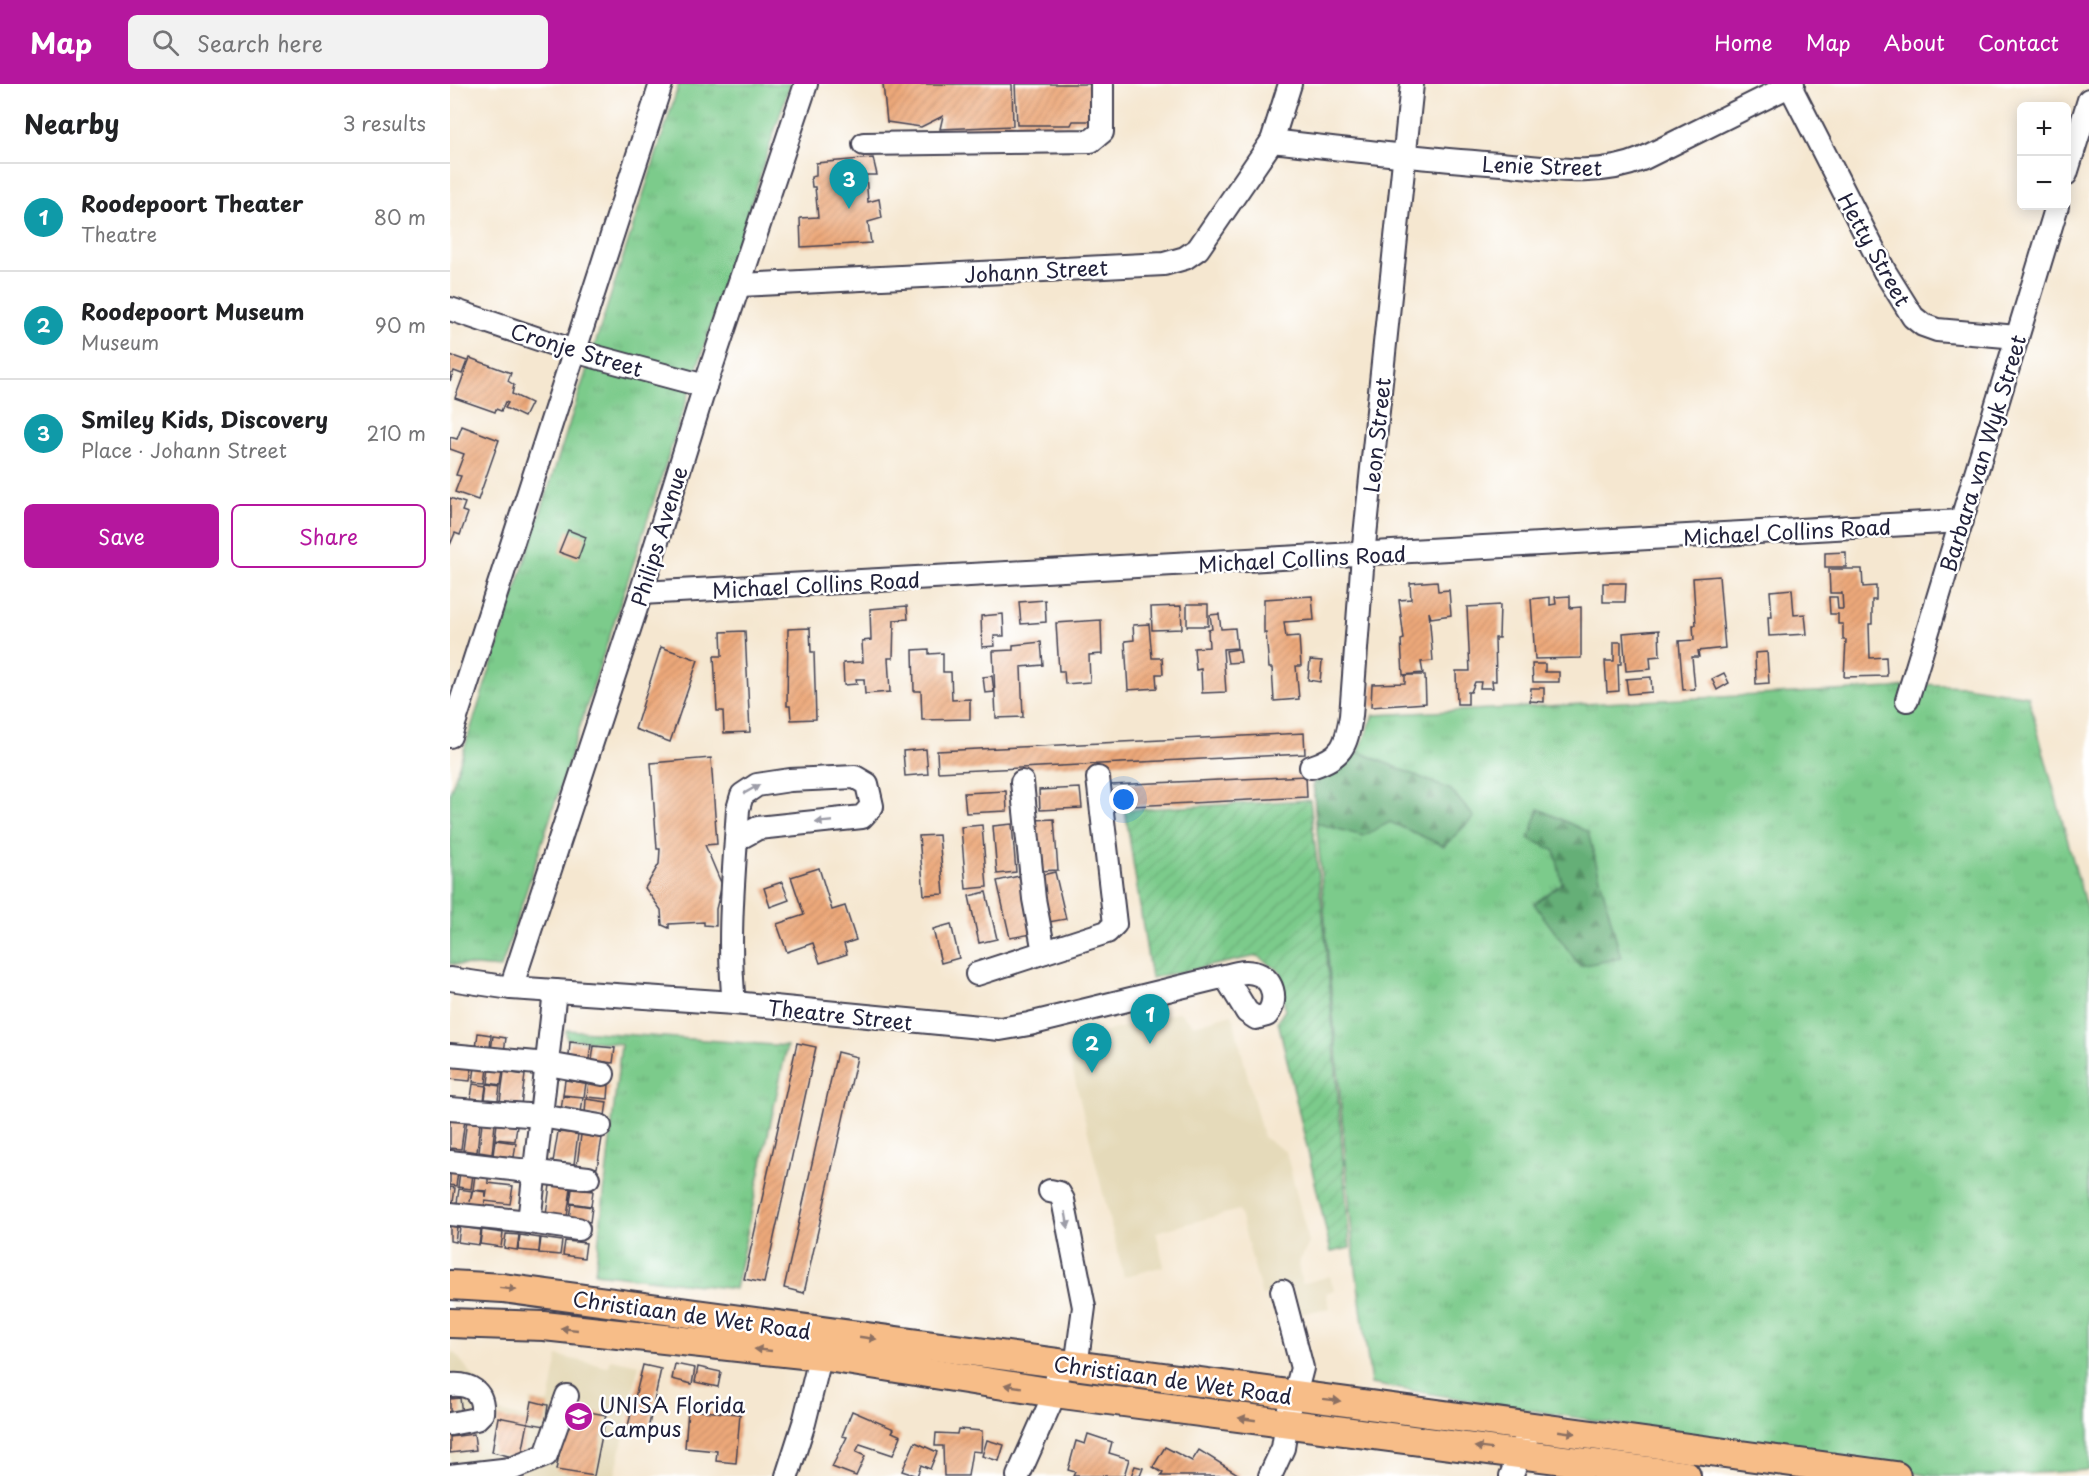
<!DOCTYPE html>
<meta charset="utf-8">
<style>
body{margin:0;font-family:"Playpen Sans",sans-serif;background:#f2f2f2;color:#202124}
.controls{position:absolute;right:18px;top:18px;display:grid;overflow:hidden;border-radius:9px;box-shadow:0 3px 15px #0003}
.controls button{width:54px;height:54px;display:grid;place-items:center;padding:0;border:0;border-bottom:2px solid #e0e0e0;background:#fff;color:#202124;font:30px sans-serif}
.you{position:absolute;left:674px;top:716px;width:21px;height:21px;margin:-15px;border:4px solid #fff;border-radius:50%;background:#1a73e8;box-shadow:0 0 0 9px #1a73e833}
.badge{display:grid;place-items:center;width:39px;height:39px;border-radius:50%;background:#b5179e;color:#fff;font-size:20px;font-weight:700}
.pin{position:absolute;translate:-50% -50px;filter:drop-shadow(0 2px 3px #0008)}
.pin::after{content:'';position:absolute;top:32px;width:21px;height:18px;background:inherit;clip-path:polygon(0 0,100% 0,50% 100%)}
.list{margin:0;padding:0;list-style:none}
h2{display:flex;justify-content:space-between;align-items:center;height:78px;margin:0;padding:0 24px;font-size:26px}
h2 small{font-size:20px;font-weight:400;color:#757577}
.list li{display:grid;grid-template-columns:39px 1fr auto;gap:18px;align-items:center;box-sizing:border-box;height:108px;padding:0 24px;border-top:2px solid #e0e0e0}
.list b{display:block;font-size:22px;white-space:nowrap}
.list p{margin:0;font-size:20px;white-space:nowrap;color:#757577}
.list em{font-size:20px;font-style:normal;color:#757577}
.actions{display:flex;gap:12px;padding:18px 24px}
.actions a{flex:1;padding:14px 0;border:2px solid #b5179e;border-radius:9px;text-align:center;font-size:21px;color:#b5179e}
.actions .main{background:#b5179e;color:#fff}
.icon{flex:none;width:33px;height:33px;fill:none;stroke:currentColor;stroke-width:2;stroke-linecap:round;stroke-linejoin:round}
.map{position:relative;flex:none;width:1639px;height:1392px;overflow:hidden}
header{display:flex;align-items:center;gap:36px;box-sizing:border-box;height:84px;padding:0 30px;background:#b5179e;color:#fff}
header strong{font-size:28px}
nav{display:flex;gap:33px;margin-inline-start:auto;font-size:21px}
.search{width:420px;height:54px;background:#f2f2f2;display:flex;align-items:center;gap:15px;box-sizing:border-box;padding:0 21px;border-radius:9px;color:#757577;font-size:22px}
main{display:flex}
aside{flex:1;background:#fff}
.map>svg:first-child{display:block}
.built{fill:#e5daba}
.grass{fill:url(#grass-tufts);stroke:#4f7663;stroke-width:1.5}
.forest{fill:url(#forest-firs);stroke:#446859;stroke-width:1.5}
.garden{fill:url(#garden-furrows);stroke:#4f7663;stroke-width:1.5}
.building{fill:url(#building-hatch)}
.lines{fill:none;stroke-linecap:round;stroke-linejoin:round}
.minor-casing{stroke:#424051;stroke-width:26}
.major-casing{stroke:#424051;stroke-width:32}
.minor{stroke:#fff;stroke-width:22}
.major{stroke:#f7bd88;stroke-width:28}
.oneway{fill:#9c9ca7}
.oneway2{fill:#8c7062}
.labels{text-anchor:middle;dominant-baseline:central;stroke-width:5;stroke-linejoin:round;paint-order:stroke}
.street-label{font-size:21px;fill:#22223b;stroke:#fff}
.poi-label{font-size:21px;fill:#22223b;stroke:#fff;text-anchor:start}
</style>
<header>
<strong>Map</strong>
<div class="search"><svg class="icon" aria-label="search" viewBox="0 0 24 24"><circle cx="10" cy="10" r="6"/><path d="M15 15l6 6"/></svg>Search here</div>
<nav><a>Home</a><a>Map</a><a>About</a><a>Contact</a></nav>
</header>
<main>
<aside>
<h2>Nearby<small>3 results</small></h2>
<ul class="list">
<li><span class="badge" style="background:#0f9aa8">1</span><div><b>Roodepoort Theater</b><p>Theatre</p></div><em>80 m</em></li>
<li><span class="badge" style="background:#0f9aa8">2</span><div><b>Roodepoort Museum</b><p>Museum</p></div><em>90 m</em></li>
<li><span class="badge" style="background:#0f9aa8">3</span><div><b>Smiley Kids, Discovery</b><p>Place · Johann Street</p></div><em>210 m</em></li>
</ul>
<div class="actions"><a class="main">Save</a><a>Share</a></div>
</aside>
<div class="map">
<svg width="1639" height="1392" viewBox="0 0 1639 1392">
<defs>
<pattern id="grass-tufts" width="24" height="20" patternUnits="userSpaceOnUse" patternTransform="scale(1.5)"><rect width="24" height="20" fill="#7ccb8b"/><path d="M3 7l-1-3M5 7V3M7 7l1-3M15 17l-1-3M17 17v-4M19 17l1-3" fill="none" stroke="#6bae79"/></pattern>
<pattern id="forest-firs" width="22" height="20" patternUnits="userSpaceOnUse" patternTransform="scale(1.5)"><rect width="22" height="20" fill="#65af77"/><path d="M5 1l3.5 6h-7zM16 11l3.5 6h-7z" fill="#538e63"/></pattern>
<pattern id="garden-furrows" width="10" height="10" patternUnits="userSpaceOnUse" patternTransform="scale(1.5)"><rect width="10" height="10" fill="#7ccb8b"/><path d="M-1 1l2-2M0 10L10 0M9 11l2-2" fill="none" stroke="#6bae79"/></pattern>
<pattern id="building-hatch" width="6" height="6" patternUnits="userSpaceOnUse" patternTransform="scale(1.5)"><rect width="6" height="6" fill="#eca879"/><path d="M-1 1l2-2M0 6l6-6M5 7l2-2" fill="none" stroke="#ca906a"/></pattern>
</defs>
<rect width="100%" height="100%" fill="#fff"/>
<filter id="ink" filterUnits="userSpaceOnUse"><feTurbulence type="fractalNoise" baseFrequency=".0167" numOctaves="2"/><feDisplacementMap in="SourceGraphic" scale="12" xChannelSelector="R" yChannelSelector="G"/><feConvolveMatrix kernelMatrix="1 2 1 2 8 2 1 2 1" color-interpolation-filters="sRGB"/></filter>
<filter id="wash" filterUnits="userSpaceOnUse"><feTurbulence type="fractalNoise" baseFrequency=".008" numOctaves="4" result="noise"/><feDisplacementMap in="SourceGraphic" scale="24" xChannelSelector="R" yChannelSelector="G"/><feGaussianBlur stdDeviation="1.35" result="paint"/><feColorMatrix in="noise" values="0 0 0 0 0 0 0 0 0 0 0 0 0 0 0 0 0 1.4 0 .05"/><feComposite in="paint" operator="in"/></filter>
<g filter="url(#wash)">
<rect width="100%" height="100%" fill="#f5e7d0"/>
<!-- built -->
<g class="built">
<polygon points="729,928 744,941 782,930 813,1053 836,1068 859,1159 848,1180 852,1200 880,1192 884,1206 876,1209 880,1224 850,1230 843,1204 812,1212 789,1126 706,1148 714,1182 674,1193 619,972 658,963 655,948"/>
<polygon points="0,1269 5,1269 51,1328 77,1335 80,1316 99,1319 108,1272 158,1283 161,1275 189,1281 165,1392 0,1392"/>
</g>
<!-- grass -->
<g class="grass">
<polygon points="229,0 340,0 51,884 0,880 0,709"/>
<polygon points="1467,600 1515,602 1578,612 1639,834 1639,1386 1541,1392 1482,1392 921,1300 903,1162 863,697 887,691 904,678 924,631 1442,604"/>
<polygon points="116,946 337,962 285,1205 145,1189 171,960 117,955"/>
</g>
<!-- forest -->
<g class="forest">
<polygon points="909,668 1001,706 1024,733 994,762 940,738 913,752 866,739 863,697"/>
<polygon points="1089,725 1138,748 1171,874 1130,882 1084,820 1112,799 1105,767 1079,754"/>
</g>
<!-- garden -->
<polygon class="garden" points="860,716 876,860 900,1164 881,1168 828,937 835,926 831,888 807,872 701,894 675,726"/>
<g id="blocks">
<!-- building -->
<g class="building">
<polygon points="433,0 562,0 563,42 490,45 493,32 471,43 437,38"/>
<polygon points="565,0 642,0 644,37 623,37 621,41 567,41"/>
<polygon points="423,74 427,91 416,91 418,118 429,115 432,134 418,138 421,159 351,163 350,134 368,133 365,103 362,103 361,93 366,92 366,79"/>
<polygon points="0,271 17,277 12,290 4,287 0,297"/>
<polygon points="20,274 61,289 58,297 64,301 62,310 81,319 74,333 55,324 58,319 55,318 51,327 46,325 45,328 5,314"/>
<polygon points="12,342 49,356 28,416 5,408 11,392 6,391 14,370 0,365 0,353 7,355"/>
<polygon points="0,414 15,419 12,427 18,429 10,451 5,449 0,461"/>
<polygon points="118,446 136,453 128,475 109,468"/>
<polygon points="1396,468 1396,483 1375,483 1375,469"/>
<polygon points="1379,485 1412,485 1413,503 1426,502 1426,516 1422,516 1422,540 1419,540 1420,574 1436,573 1437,592 1394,593 1396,556 1393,556 1393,540 1388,540 1388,530 1380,530 1379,513 1387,513 1388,525 1393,525 1392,509 1380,509"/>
<polygon points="1269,492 1275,564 1248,567 1249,573 1242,573 1245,605 1233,606 1229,557 1244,556 1243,541 1246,541 1243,494"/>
<polygon points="987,497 988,507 999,506 1001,531 981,534 979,528 983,577 971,578 973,589 953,591 951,556 954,555 949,516 961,515 960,499"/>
<polygon points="1153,499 1176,499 1175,518 1153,518"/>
<polygon points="1342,505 1344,531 1355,530 1357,550 1319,552 1318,533 1322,533 1320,507"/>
<polygon points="862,512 864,536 834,538 836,553 849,552 851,582 846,582 849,615 824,617 822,584 819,584 816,549 814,549 814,515"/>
<polygon points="1120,512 1120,524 1131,523 1131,574 1085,575 1081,515 1100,513 1100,521 1106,520 1105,513"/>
<polygon points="595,516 596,538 571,540 569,518"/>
<rect x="737" y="520" width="21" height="22"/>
<polygon points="1050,521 1049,554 1045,554 1046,597 1042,597 1043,604 1030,604 1031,598 1025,598 1021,608 1018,608 1018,620 1007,620 1006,587 1020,587 1017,523"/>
<polygon points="457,522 458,535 444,536 443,574 438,574 440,608 415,610 414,595 406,595 407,600 394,601 393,579 413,578 412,557 421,556 420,525"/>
<polygon points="731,522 732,545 702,546 701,523"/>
<polygon points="553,530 554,552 544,552 545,562 532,563 531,532"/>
<polygon points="769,530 771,545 785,544 787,564 773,565 776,608 752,609 751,585 746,586 744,564 759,563 758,546 762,545 760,531"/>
<polygon points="651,536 652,570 639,571 640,598 615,600 614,587 609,587 606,539"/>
<polygon points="699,540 702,574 712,574 713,590 706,590 707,604 678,606 675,557 684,556 683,541"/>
<polygon points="360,544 361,568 364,568 366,635 341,636 340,622 337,622 338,545"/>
<polygon points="1209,546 1210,572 1200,573 1201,585 1176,587 1173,549"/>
<polygon points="295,547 300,648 274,649 273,627 267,627 264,572 272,572 271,548"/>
<polygon points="591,558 593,581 571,583 573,633 546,634 543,567 563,566 563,561"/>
<polygon points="1164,558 1171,558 1171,580 1168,580 1169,607 1157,608 1155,577 1164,577"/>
<polygon points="211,563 248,576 220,658 185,645"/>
<polygon points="479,565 479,570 493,569 493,588 501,588 502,616 520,615 520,635 472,636 471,607 464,607 463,566"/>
<polygon points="789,565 791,578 778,579 776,567"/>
<polygon points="1317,568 1319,599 1306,600 1305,569"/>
<polygon points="860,576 872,577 870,598 858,596"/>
<polygon points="1082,580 1095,580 1095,588 1109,588 1109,598 1083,598"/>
<polygon points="1274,589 1279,599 1267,606 1262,595"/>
<polygon points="955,591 975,591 976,619 921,623 922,600 955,599"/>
<polygon points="542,592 544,608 535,609 533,593"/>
<polygon points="1201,593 1202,608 1178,610 1176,595"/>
<polygon points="1081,604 1094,604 1094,618 1080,617"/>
<polygon points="854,649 855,670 488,688 487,667"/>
<polygon points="476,665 478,690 455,692 453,667"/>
<polygon points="261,674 267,760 255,761 272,801 266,825 266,842 254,841 254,838 219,840 219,844 212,841 211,826 195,804 209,780 210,765 207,765 201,679"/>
<polygon points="856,692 857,713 662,723 661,701"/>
<polygon points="630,704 632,724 590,726 589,706"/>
<polygon points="556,707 557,727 516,729 514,709"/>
<polygon points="604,735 608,786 588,787 584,736"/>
<polygon points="562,740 566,788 547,790 543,742"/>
<polygon points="532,741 537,803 516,805 511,743"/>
<polygon points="489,751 494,810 474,811 469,752"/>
<polygon points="369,784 382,826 395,822 406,856 394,860 397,870 370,879 363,859 337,868 327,840 354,831 341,793"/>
<polygon points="605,788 616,835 599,838 588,792"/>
<polygon points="569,792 582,850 560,854 547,797"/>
<polygon points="332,798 339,816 320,823 314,804"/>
<polygon points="536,808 547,855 529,859 519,812"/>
<polygon points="501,840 509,874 491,879 483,845"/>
<polygon points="28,949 41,951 40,966 26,964"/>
<polygon points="43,952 56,954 54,968 41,967"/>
<polygon points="120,958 141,960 139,975 119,972"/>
<polygon points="347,959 366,963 314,1199 294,1195"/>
<polygon points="144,962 165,964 163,979 142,976"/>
<polygon points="387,968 407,973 354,1209 334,1204"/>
<polygon points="2,980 22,983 20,997 0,995"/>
<polygon points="25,983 38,984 36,999 23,998"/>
<polygon points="40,984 53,986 51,1001 38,999"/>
<polygon points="54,988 75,991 71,1021 50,1018"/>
<polygon points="115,996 136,999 134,1013 113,1011"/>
<polygon points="139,998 159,1001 158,1015 137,1013"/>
<polygon points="23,1000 36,1002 34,1016 21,1014"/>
<polygon points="37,1000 50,1002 48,1016 35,1015"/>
<polygon points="113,1012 133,1014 131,1029 111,1026"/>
<polygon points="136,1015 157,1018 155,1032 135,1030"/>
<polygon points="0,1033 15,1035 11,1065 0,1064"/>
<polygon points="17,1036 30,1038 27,1068 13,1066"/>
<polygon points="32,1038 45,1040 42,1070 29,1068"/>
<polygon points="47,1040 67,1042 65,1057 45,1055"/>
<polygon points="108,1048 128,1050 124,1080 103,1078"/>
<polygon points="131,1051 152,1054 147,1084 127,1081"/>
<polygon points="45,1056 66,1059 64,1073 43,1071"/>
<polygon points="0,1086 8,1087 6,1102 0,1101"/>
<polygon points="10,1088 23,1090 21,1105 8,1103"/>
<polygon points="25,1091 38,1092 38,1099 63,1102 60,1120 35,1117 34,1123 7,1119 9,1105 22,1107 20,1118 23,1106 35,1108 36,1114 37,1107 23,1106"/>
<polygon points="100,1101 121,1104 117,1133 96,1131"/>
<polygon points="0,1103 5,1104 3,1118 0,1118"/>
<polygon points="122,1105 143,1107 141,1122 120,1119"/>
<polygon points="121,1120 142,1123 140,1138 119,1135"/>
<polygon points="0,1142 7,1143 5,1158 0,1157"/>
<polygon points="10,1143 31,1146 29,1161 8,1158"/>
<polygon points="32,1146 53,1149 51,1163 30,1160"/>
<polygon points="56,1150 69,1151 67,1166 54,1164"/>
<polygon points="70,1151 90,1154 89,1168 68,1166"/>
<polygon points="91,1154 112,1157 110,1171 89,1169"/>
<polygon points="115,1157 136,1159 134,1174 113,1171"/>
<polygon points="225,1280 245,1284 242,1300 222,1295"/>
<polygon points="193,1281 211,1285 197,1350 177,1346"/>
<polygon points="248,1283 271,1288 268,1303 245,1298"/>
<polygon points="10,1314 12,1330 0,1332 0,1315"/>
<polygon points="82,1317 98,1321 95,1342 78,1339"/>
<polygon points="128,1326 156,1331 144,1392 106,1386 117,1331 127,1333"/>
<polygon points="238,1326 290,1330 286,1379 266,1377 267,1367 235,1364"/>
<polygon points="402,1327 444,1345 442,1348 451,1352 443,1371 410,1360 406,1368 415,1372 406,1392 382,1383 397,1353 392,1352"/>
<polygon points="48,1333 78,1339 71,1375 42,1368"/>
<polygon points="508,1345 532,1347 531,1368 522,1367 518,1392 494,1392 493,1362 485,1362 486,1349 507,1350"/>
<polygon points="24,1350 26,1366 0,1369 0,1353"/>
<polygon points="638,1350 662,1358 659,1369 679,1375 674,1392 623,1392 625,1388 618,1386 626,1357 635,1360"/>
<polygon points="537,1356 554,1361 549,1377 532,1372"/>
<polygon points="465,1358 487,1368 480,1385 471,1381 467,1392 452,1387"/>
<polygon points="715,1363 742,1377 749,1366 791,1392 711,1392 713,1389 703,1383"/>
<polygon points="685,1382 693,1384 690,1392 681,1392"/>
</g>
</g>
</g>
<g filter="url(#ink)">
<use href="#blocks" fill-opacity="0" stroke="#424051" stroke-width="1.5"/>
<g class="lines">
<defs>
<g id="minor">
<polyline points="1339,0 1435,188 1463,233 1473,241 1487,246 1567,253"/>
<path d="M822 57C899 66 974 75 1051 80 1097 84 1148 94 1192 75L1343 0"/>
<polyline points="414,60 641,57 652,48 652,0"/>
<polyline points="1616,90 1639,16"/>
<polyline points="290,201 714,180 735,174 748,165 822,57 840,0"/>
<polyline points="0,225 124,267 255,302"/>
<polyline points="191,509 1512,437"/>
<polyline points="1457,616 1607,122"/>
<polyline points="0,652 211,0"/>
<path d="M861 683C892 673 896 663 901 632L913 471 962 0"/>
<polyline points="572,698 584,815 594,868"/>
<polyline points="527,890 657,848 665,840 648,694"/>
<path d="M0 895 61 904 284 919 550 945 579 940 775 892C784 890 794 886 804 889 823 893 829 916 817 931L806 934 797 928 775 892"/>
<polyline points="61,904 191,509 255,302 356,0"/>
<path d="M284 919C277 855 284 790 288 725L292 711 307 701 340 696 405 693 417 700 422 722 412 733 308 744 286 756"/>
<polyline points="0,971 98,980 153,990"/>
<polyline points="0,1025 91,1032 150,1042"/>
<polyline points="0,1078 138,1094"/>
<polyline points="600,1107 609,1109 613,1116 634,1223 626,1283"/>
<polyline points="0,1130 79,1138 105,907"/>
<polyline points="79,1138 128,1145"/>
<polyline points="832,1207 852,1284 845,1311"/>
<path d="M0 1301C19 1299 34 1307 32 1329L26 1335 0 1340"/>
<polyline points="0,1392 61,1385 96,1371 117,1312"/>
<polyline points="337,1392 354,1339 374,1258"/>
<polyline points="568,1392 605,1309 607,1293"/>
<polyline points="820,1392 833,1364 839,1325"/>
<polyline points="1061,1392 1076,1355"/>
</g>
<g id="major">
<polyline points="0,1201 53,1204 1446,1392"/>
<polyline points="0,1239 94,1242 371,1272 605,1309 1236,1392"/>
</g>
</defs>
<!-- minor casing -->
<use href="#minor" class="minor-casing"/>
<!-- major casing -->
<use href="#major" class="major-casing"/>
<!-- minor -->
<use href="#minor" class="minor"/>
<!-- major -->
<use href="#major" class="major"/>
</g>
<!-- one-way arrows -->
<defs><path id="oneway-solid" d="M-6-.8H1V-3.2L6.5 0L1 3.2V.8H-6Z" transform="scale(1.5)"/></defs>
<g class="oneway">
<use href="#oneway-solid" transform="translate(302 705) rotate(-29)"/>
<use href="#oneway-solid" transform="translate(374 738) rotate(175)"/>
<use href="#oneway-solid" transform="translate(617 1136) rotate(80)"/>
</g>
<g class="oneway2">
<use href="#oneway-solid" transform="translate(58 1205) rotate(7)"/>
<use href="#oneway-solid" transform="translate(119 1245) rotate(-174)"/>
<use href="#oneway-solid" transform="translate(418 1254) rotate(8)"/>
<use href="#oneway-solid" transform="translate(313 1266) rotate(-174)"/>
<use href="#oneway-solid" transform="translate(563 1302) rotate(-171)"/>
<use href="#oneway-solid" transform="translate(882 1316) rotate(7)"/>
<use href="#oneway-solid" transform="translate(797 1335) rotate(-172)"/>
<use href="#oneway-solid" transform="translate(1117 1348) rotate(8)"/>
<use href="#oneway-solid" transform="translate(1033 1364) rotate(-173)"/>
</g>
</g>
<!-- icons -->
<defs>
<symbol id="university-disc" viewBox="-11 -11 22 22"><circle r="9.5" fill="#b5179e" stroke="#fff"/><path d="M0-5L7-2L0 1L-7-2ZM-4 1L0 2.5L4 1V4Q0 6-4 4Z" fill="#fff"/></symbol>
</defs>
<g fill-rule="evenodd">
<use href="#university-disc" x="112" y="1316" width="33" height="33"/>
</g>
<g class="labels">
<!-- street labels -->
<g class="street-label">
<text transform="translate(1092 81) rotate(2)">Lenie Street</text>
<text transform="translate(1425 165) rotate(61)">Hetty Street</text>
<text transform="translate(586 186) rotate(-3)">Johann Street</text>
<text transform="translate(127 265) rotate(17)">Cronje Street</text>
<text transform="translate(926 351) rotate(-84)">Leon Street</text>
<text transform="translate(1532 369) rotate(-73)">Barbara van Wyk Street</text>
<text transform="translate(1337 447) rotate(-3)">Michael Collins Road</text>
<text transform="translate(208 452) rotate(-73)">Philips Avenue</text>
<text transform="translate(852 474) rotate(-3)">Michael Collins Road</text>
<text transform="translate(366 500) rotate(-3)">Michael Collins Road</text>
<text transform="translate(390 930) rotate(6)">Theatre Street</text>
<text transform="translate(242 1230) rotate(8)">Christiaan de Wet Road</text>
<text transform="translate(723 1295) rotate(8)">Christiaan de Wet Road</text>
</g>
<!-- poi labels -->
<g class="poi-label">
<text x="149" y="1320">UNISA Florida<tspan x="149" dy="24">Campus</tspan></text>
</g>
</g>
</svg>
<div class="controls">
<button>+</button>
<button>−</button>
</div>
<div class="you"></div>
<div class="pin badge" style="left:700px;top:960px;background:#0f9aa8">1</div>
<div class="pin badge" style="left:642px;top:989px;background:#0f9aa8">2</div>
<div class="pin badge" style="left:399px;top:125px;background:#0f9aa8">3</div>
</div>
</main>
